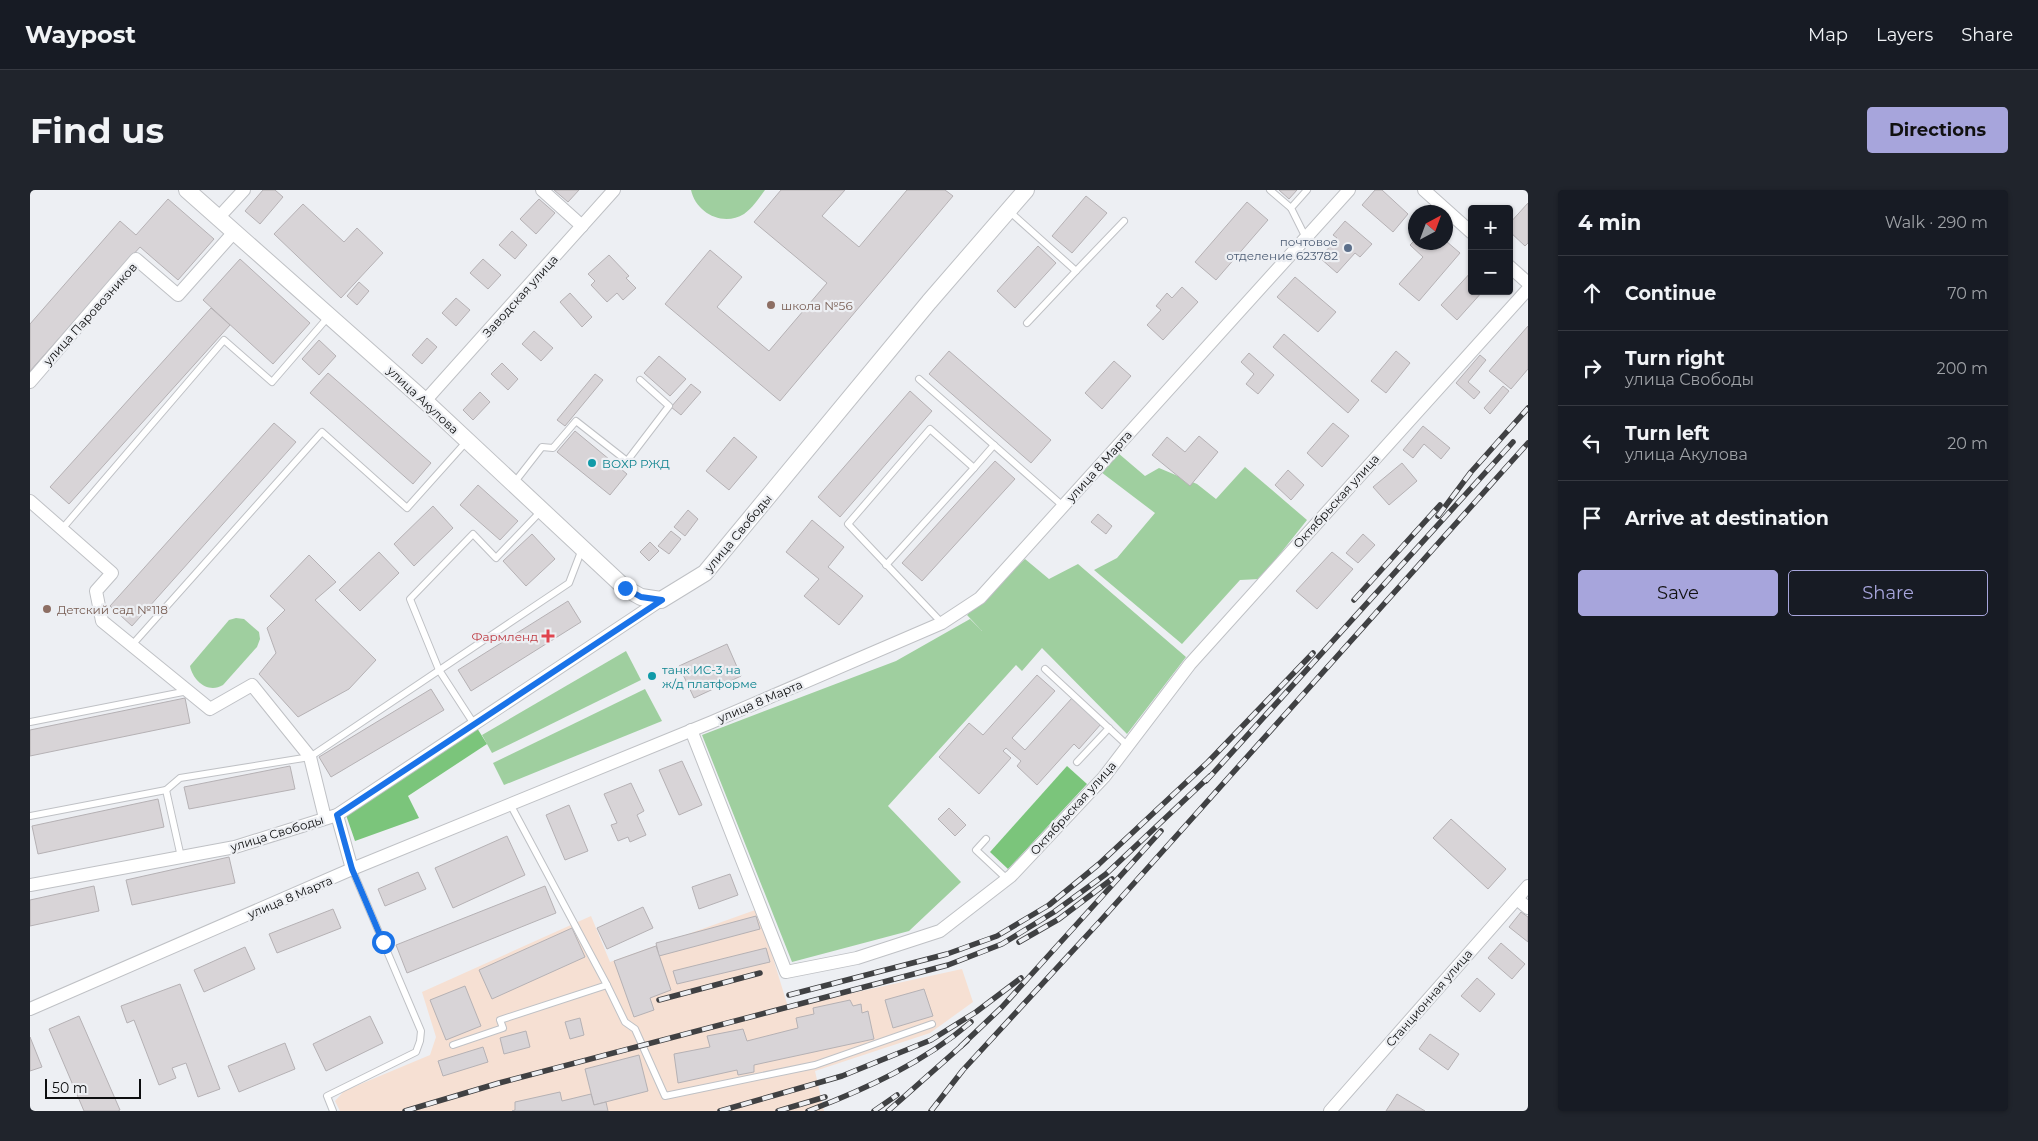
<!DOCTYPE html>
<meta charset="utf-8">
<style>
body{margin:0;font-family:Montserrat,sans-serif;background:#20242c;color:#f1f3f6}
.controls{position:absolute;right:15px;top:15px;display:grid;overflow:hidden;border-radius:5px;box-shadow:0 1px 4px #0004}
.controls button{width:45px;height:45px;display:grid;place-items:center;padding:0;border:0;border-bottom:1px solid #363941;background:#171b24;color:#f1f3f6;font:25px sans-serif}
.compass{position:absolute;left:1378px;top:15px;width:45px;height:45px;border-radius:50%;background:#171b24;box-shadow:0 1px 4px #0004;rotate:41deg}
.scale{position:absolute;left:15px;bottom:12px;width:96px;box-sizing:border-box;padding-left:5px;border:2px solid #0d0e0f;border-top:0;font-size:14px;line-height:18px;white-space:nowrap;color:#0d0e0f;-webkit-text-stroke:4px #edeff3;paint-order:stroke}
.stop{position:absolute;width:15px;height:15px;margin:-11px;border:4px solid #1a73e8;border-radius:50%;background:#fff}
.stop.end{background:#1a73e8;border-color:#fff;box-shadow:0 1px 5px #0008}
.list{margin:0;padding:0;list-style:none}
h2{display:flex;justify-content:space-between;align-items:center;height:65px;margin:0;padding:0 20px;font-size:21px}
h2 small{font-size:16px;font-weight:400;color:#9ea1a6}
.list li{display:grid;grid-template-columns:32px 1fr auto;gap:15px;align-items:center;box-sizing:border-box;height:75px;padding:0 20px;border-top:1px solid #363941}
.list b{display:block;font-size:19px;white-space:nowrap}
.list p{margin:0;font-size:16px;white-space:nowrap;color:#9ea1a6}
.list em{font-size:16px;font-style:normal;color:#9ea1a6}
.actions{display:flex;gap:10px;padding:15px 20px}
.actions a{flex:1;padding:11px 0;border:1px solid #a7a5dc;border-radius:5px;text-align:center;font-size:18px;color:#a7a5dc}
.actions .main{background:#a7a5dc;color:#111}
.icon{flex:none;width:28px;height:28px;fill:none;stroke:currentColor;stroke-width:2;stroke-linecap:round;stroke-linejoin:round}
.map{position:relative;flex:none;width:1498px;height:921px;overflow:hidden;border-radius:5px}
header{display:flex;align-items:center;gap:30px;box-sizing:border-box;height:70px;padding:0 25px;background:#171b24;border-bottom:1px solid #363941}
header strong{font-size:24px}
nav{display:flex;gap:28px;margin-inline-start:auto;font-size:18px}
.intro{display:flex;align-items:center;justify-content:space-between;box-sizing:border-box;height:120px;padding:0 30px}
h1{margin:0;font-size:35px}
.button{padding:12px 22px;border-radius:5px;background:#a7a5dc;color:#111;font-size:18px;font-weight:700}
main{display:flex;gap:30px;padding:0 30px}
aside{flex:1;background:#171b24;border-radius:5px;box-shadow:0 1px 4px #0004}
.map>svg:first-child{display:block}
.industrial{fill:#f6e0d3}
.green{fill:#9fcf9f}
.forest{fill:#7bc57b}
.building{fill:#d8d4d7;stroke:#b5b1b4}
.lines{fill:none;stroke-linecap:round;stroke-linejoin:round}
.service-casing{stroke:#bfc1c5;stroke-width:8}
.minor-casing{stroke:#bfc1c5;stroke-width:14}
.tertiary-casing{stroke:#bfc1c5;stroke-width:18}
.service{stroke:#fff;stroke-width:6}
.minor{stroke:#fff;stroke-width:12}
.tertiary{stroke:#fff;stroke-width:16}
.rail-casing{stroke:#404143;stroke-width:5.5}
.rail{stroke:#edeff3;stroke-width:4;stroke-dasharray:11;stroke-linecap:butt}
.route{stroke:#1a73e8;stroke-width:6}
.service-dot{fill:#5c6f8a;stroke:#edeff3;stroke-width:2}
.education-dot{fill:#8d6e63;stroke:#edeff3;stroke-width:2}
.culture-dot{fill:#0f9aa8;stroke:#edeff3;stroke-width:2}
.health-dot{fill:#e0444e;stroke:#edeff3;stroke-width:2}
.labels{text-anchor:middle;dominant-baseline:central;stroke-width:4.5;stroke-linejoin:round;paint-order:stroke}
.service-label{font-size:12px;fill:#4e5e75;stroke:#edeff3;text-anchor:end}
.street-label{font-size:12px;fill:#0d0e0f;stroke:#edeff3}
.education-label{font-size:12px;fill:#785e54;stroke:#edeff3;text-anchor:start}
.culture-label{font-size:12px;fill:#0d838f;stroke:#edeff3;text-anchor:start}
.health-label{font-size:12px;fill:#be3a42;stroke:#edeff3;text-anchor:end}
</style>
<header>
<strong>Waypost</strong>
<nav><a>Map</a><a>Layers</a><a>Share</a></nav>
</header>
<div class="intro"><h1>Find us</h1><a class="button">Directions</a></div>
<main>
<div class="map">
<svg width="1498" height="921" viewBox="0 0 1498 921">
<rect width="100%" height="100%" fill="#edeff3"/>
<!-- industrial -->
<polygon class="industrial" points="728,719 758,817 932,779 943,812 900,843 785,881 794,921 310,921 305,911 314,901 400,865 406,847 392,802 561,726 580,772"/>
<!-- green -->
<g class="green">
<path d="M661 0H735C729 8 723 18 714 24 693 37 666 23 661 0Z"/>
<polygon points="1088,263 1115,286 1129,278 1167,294 1186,309 1215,277 1277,330 1230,389 1210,390 1152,454 1064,380 1087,368 1125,323 1071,282"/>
<polygon points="995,369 1019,389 1048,374 1156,467 1097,544 1012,458 992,481 986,475 858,616 931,692 879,741 762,772 672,545 866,471 940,429 952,441 937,425"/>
<path d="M206 428 214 429 229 442 230 449 227 457 193 495C178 504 163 491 160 476L199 430Z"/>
<polygon points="596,461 611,490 462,563 452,545"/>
<polygon points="615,499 632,531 474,595 463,573"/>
</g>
<!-- forest -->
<g class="forest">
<polygon points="447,538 457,554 378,606 389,628 325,651 316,625"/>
<polygon points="1037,576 1057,594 978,679 960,662"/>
</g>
<!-- building -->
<g class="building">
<polygon points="233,0 245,0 253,7 230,34 215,21"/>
<polygon points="524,0 549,0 538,12"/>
<polygon points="751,0 815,0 792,26 829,57 877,0 915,0 923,6 750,211 635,114 680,60 712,87 687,117 739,161 797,93 724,32"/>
<polygon points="1249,0 1267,0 1259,9"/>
<polygon points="1345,0 1352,0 1378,24 1363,42 1332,15"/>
<polygon points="1056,6 1077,23 1042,63 1022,46"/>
<polygon points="138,9 184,49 148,90 110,57 0,181 0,134 90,31 106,45"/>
<polygon points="509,9 525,23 506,44 490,29"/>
<polygon points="1217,12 1238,30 1186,90 1165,72"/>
<polygon points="1498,13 1498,53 1495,56 1479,41 1479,34"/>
<polygon points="273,14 314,52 327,38 353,63 311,108 244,44"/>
<polygon points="1315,31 1342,54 1330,67 1325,63 1307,83 1290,68 1307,48 1303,45"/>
<polygon points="482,41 497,55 485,69 469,55"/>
<polygon points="1386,49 1386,52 1416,52 1416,51 1430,63 1389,111 1369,94 1393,67 1380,55"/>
<polygon points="1008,56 1026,73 985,118 967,101"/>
<polygon points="579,65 599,86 596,88 606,98 593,110 587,103 577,112 561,95 565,91 558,84"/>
<polygon points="210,69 280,133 243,174 173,110"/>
<polygon points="453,69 471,85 458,99 440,83"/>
<polygon points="1442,81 1442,101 1453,101 1427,130 1411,115"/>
<polygon points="1265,87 1306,122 1288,142 1247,107"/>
<polygon points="329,92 339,101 327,115 317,106"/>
<polygon points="1152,97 1168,112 1133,150 1117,135 1131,120 1126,116 1137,103 1142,108"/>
<polygon points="540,103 562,127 552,137 530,112"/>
<polygon points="426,108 440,120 426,136 412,123"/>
<polygon points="181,118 200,135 39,314 20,297"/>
<polygon points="1498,136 1498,179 1481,199 1459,181"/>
<polygon points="504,141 523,158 511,171 492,154"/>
<polygon points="1254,144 1329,210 1318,223 1243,157"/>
<polygon points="397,148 407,157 392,174 382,165"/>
<polygon points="289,150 306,166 289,185 272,169"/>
<polygon points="919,161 1021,250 1001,273 899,184"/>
<polygon points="1366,161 1380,173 1356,203 1341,191"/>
<polygon points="1219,163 1244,185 1228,204 1216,194 1224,184 1211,172"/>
<polygon points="1450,165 1456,170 1438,192 1450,202 1444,209 1426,193"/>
<polygon points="629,166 656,189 640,206 614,183"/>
<polygon points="1084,171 1101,186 1072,219 1055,203"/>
<polygon points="472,173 488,189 478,200 461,184"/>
<polygon points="298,183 401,273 383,294 280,203"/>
<polygon points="565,184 573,190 535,236 527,230"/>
<polygon points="661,194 671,202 651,225 641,217"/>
<polygon points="1473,196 1479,201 1460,224 1454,218"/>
<polygon points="880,201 902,221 810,327 788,307"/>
<polygon points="450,202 460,212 443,230 433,220"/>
<polygon points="244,233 266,252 102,436 80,416"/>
<polygon points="1303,233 1319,246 1292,277 1277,263"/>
<polygon points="1393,236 1420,258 1411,269 1394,254 1383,268 1373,260"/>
<polygon points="545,241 597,284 580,305 527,262"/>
<polygon points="1169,246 1188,262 1160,296 1122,265 1137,247 1155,262"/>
<polygon points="704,247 727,267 699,300 676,281"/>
<polygon points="965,271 985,289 892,391 872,373"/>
<polygon points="1372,273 1387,291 1359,315 1343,297"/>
<polygon points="1258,280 1274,295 1261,310 1245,295"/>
<polygon points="448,295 488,331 470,350 430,315"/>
<polygon points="403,316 423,338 384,376 364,354"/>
<polygon points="658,320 668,329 655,346 644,337"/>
<polygon points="1068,324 1082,336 1076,344 1061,332"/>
<polygon points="782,330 814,357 798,377 833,406 809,435 774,406 789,389 756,362"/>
<polygon points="641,341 651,349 639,364 628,356"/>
<polygon points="502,344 525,369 496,396 473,371"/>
<polygon points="1333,344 1345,355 1328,373 1316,363"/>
<polygon points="620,352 629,361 619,371 610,362"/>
<polygon points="349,362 369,383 330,421 309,400"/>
<polygon points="1302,362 1323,379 1287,419 1266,401"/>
<polygon points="279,365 306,392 285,410 346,470 319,499 268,527 229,484 246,463 237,438 255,420 240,406"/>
<polygon points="538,411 551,432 441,501 428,480"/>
<polygon points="697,454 711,486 664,508 649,476"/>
<polygon points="1007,485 1025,501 982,548 995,560 1042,508 1071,534 1049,559 1044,554 1007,595 987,576 991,571 976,558 973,561 981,568 949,604 909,567 939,533 953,545"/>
<polygon points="401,499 414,520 301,587 289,567"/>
<polygon points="155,508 160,533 0,566 0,540"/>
<polygon points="652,571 672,615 649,625 629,580"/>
<polygon points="260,576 265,599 159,619 154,597"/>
<polygon points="601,593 614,621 607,625 616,645 600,652 598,647 588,651 581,635 587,633 574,604"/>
<polygon points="128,609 134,637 8,664 2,636"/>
<polygon points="539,615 558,661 535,670 516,625"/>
<polygon points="919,618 936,635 925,646 908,629"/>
<polygon points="1421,629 1476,679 1458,699 1403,648"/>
<polygon points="477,646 495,685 423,718 405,678"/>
<polygon points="199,667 205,693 102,715 96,690"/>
<polygon points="388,682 396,699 355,716 348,699"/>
<polygon points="700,684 708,705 669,719 662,697"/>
<polygon points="64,696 69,721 0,736 0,710"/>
<polygon points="515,696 526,723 377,783 366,755"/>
<polygon points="613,717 623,738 577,759 567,738"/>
<polygon points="303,719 311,738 247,763 239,744"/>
<polygon points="1491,722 1498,727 1498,752 1479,737"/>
<polygon points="726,726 730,739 629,766 626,753"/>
<polygon points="542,738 555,767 462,809 449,780"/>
<polygon points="1471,753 1495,774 1482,789 1458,768"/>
<polygon points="626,756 641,800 620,808 624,820 604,827 584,771"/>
<polygon points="215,757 225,779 174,802 164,780"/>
<polygon points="736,758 740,772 647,794 643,781"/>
<polygon points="1447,788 1465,804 1450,822 1431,806"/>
<polygon points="150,794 190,899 168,907 156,873 142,878 146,888 129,895 104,830 97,833 91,816"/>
<polygon points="435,796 451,836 416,850 400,810"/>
<polygon points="894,799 903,826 863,838 855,810"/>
<polygon points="820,810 823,816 831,814 832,823 838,821 844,849 724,875 724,882 708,885 707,880 648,893 644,864 680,857 677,846 713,839 717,851 768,838 766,828 784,824 783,818"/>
<polygon points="49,826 90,920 88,921 54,921 19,839"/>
<polygon points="340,826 353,853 296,881 283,854"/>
<polygon points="550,828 554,845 540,849 535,832"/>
<polygon points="496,841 500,857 474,864 470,848"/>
<polygon points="1400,844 1429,864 1418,880 1389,859"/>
<polygon points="0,847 12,877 0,881"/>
<polygon points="255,853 265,879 209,902 198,876"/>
<polygon points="453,857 458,872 413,886 408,871"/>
<polygon points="609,865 618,901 564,915 555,879"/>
<polygon points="530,902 532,911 561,904 564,915 576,912 578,921 482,921 485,920 485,912"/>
<polygon points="1367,904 1395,921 1356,921"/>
</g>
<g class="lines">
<defs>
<g id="service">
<polyline points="1240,0 1261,18"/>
<polyline points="979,21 1046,81 997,133"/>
<polyline points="1276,48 1261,18 1277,0"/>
<polyline points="1046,81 1094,31"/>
<polyline points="889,189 1033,316"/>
<polyline points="944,278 964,255"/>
<polyline points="484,293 512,257 523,258 546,231 597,271 639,216 610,190"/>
<polyline points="32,339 194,150 242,192 299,126"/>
<polyline points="856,375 944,278 900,239 818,334 912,433"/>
<polyline points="102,455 292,242 377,318 437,251"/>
<polyline points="1015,479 1098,556"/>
<polyline points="0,532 158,501"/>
<polyline points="444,534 409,480 380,409 443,344 466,368 511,321"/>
<polyline points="1047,572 1079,538"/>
<polyline points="136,600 151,667"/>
<polyline points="480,614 577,795 595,832 605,839 635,906 785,875 902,834"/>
<polyline points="0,626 136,600 150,588 280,567 539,393 552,359"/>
<polyline points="956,649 946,660 977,689"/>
<polyline points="423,855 473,838 470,830 577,795"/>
<polyline points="303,921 297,906 386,862 390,851 391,841 322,679"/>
</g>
<g id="minor">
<polyline points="512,0 552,36"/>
<polyline points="1394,0 1442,43"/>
<polyline points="189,27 214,0"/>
<polyline points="1479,76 1498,93"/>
<polyline points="0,192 106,69 148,105 205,41"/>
<polyline points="395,211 584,0"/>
<polyline points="0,311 82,383 66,401 72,431 180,519 222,495 280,567 295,628"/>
<polyline points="661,540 756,782 827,768 910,741 981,686 1074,587 1160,474 1498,99"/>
<polyline points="307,625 322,679"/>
<polyline points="0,695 205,657 307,625 631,410"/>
<polyline points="1487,709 1498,718"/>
<polyline points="0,819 322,679 682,532 912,433 950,408 1319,0"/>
<polyline points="1300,921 1498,696"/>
</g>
<polyline id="tertiary" points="157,0 395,211 595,398 611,407 631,410 675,383 899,112 996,0"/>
</defs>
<!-- service casing -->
<use href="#service" class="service-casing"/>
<!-- minor casing -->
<use href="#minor" class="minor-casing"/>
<!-- tertiary casing -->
<use href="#tertiary" class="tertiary-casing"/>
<!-- service -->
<use href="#service" class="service"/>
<!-- minor -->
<use href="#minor" class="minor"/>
<!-- tertiary -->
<use href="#tertiary" class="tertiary"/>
<defs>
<g id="rail">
<polyline points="1408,326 1441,282 1498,218"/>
<polyline points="1324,410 1410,315"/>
<polyline points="1176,591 1483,252"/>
<polyline points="989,752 1029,729 1082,689"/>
<polyline points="759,805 917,764 967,746 1019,715 1069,674 1178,572 1283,463"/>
<polyline points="629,810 730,783"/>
<polyline points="931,856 972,817 1131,641"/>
<polyline points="375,921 469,893 918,775 972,754 1024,722 1076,684 1180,586"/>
<polyline points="690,921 812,886 901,850 946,822 991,788"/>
<polyline points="748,921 795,907"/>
<path d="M778 921C836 899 893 873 941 832"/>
<polyline points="844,921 867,905"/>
<polyline points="858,921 937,851"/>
<polyline points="901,921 933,880 1072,729 1498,253"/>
</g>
</defs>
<!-- rail casing -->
<use href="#rail" class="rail-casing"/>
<!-- rail -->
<use href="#rail" class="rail"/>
</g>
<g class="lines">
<!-- route -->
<polyline class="route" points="353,752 322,679 307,625 632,410 611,407 595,398"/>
</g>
<!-- markers -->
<circle class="service-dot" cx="1318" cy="58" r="5"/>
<g class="education-dot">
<circle cx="741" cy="115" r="5"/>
<circle cx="17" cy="419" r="5"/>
</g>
<g class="culture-dot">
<circle cx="562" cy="273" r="5"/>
<circle cx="622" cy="486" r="5"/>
</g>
<path class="health-dot" d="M515.5 438.5h5v5h5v5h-5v5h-5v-5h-5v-5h5z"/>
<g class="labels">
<!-- service labels -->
<g class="service-label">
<text x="1308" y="51">почтовое<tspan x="1308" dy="14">отделение 623782</tspan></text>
</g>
<!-- street labels -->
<g class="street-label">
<text transform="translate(490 106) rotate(-48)">Заводская улица</text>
<text transform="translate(60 124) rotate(-48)">улица Паровозников</text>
<text transform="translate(393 210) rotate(43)">улица Акулова</text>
<text transform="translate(1069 276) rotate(-48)">улица 8 Марта</text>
<text transform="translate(1306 311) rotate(-48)">Октябрьская улица</text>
<text transform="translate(708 343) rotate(-50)">улица Свободы</text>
<text transform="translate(730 511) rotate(-23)">улица 8 Марта</text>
<text transform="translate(1043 618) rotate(-48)">Октябрьская улица</text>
<text transform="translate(247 643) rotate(-17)">улица Свободы</text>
<text transform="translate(260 707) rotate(-23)">улица 8 Марта</text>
<text transform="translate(1399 808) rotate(-49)">Станционная улица</text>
</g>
<!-- education labels -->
<g class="education-label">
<text x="751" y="115">школа №56</text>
<text x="27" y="419">Детский сад №118</text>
</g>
<!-- culture labels -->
<g class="culture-label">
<text x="572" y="273">ВОХР РЖД</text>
<text x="632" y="479">танк ИС-3 на<tspan x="632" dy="14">ж/д платформе</tspan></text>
</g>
<!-- health labels -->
<g class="health-label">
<text x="508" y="446">Фармленд</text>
</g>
</g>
</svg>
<div class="controls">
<button>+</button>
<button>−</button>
</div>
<svg class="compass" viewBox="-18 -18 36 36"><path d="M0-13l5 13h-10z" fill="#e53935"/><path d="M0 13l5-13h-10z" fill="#9ea1a6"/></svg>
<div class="scale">50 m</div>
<div class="stop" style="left:353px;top:752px"></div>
<div class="stop end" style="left:595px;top:398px"></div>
</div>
<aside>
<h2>4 min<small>Walk · 290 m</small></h2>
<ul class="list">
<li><svg class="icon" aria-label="ahead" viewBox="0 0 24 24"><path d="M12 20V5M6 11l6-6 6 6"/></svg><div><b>Continue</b></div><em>70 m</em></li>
<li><svg class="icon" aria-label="right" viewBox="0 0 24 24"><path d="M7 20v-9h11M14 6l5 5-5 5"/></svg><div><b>Turn right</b><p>улица Свободы</p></div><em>200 m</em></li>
<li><svg class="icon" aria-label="left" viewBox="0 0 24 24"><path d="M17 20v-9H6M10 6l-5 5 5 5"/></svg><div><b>Turn left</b><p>улица Акулова</p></div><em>20 m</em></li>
<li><svg class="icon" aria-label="arrive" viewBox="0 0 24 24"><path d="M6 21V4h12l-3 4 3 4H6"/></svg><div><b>Arrive at destination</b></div></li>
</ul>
<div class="actions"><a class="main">Save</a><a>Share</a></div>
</aside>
</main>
